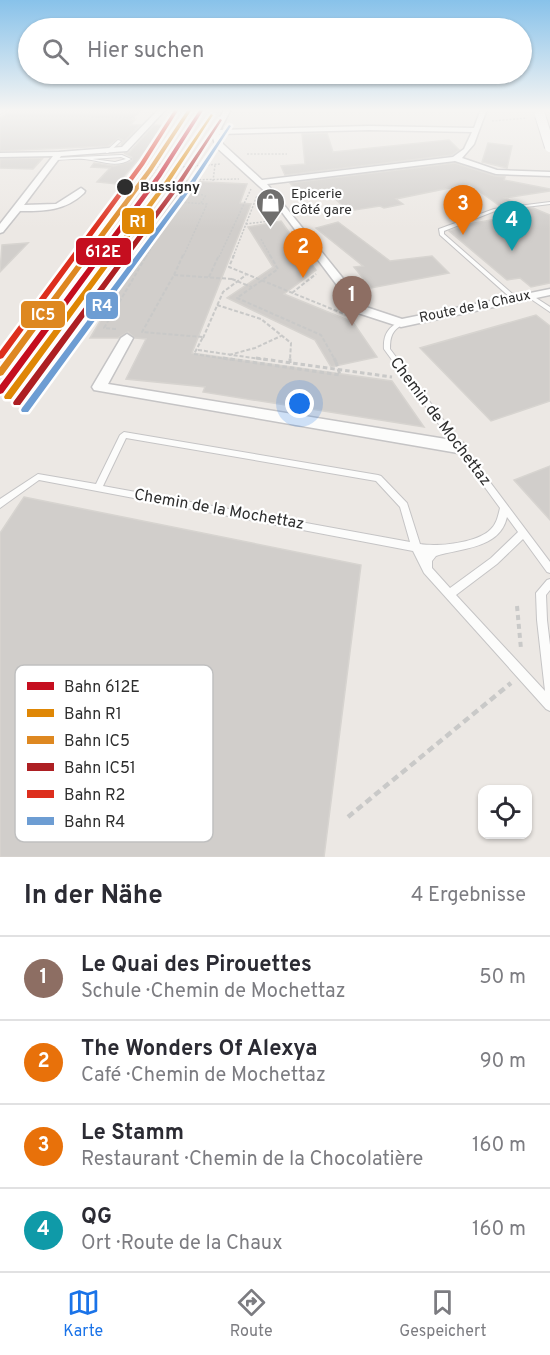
<!DOCTYPE html>
<html lang="de">
<meta charset="utf-8">
<style>
body{margin:0;font-family:Overpass,sans-serif;background:#f7f7f7;color:#2b2b33}
.controls{position:absolute;right:18px;bottom:18px;display:grid;overflow:hidden;border-radius:12px;box-shadow:0 2px 4px #0004}
.controls button{width:54px;height:54px;display:grid;place-items:center;padding:0;border:0;border-bottom:2px solid #e1e1e2;background:#fff;color:#2b2b33;font:30px sans-serif}
.you{position:absolute;left:300px;top:404px;width:21px;height:21px;margin:-15px;border:4px solid #fff;border-radius:50%;background:#1a73e8;box-shadow:0 0 0 9px #1a73e833}
.badge{display:grid;place-items:center;width:39px;height:39px;border-radius:50%;background:#1a73e8;color:#fff;font-size:20px;font-weight:700}
.pin{position:absolute;translate:-50% -50px;filter:drop-shadow(0 2px 3px #0008)}
.pin::after{content:'';position:absolute;top:32px;width:21px;height:18px;background:inherit;clip-path:polygon(0 0,100% 0,50% 100%)}
.list{margin:0;padding:0;list-style:none}
h2{display:flex;justify-content:space-between;align-items:center;height:78px;margin:0;padding:0 24px;font-size:26px}
h2 small{font-size:20px;font-weight:400;color:#7c7c81}
.list li{display:grid;grid-template-columns:39px 1fr auto;gap:18px;align-items:center;box-sizing:border-box;height:84px;padding:0 24px;border-top:2px solid #e1e1e2}
.list b{display:block;font-size:22px;white-space:nowrap}
.list p{margin:0;font-size:20px;white-space:nowrap;color:#7c7c81}
.list em{font-size:20px;font-style:normal;color:#7c7c81}
.icon{flex:none;width:33px;height:33px;fill:none;stroke:currentColor;stroke-width:2;stroke-linecap:round;stroke-linejoin:round}
.map{position:relative;flex:none;width:550px;height:857px;overflow:hidden}
.search{position:absolute;background:#fff;box-shadow:0 2px 4px #0004;left:18px;right:18px;top:18px;height:66px;display:flex;align-items:center;gap:15px;box-sizing:border-box;padding:0 21px;border-radius:33px;color:#7c7c81;font-size:22px}
.sheet{height:414px;background:#fff}
nav{display:flex;justify-content:space-around;align-items:center;box-sizing:border-box;height:84px;border-top:2px solid #e1e1e2;background:#fff;font-size:16px;color:#7c7c81}
nav a{display:grid;justify-items:center;gap:3px}
nav .on{color:#1a73e8}
.map>svg:first-child{display:block}
.building{fill:#d1cecb;stroke:#d7d4d0;stroke-width:1.5}
.lines{fill:none;stroke-linecap:round;stroke-linejoin:round}
.service-casing{stroke:#c5c4c5;stroke-width:2}
.minor-casing{stroke:#c5c4c5;stroke-width:3}
.path-far4{stroke:#c9c9c8;stroke-width:1.5;stroke-dasharray:2 1.5;stroke-linecap:butt}
.path-far3{stroke:#c9c9c8;stroke-width:2;stroke-dasharray:4 2;stroke-linecap:butt}
.path-far2{stroke:#c9c9c8;stroke-width:3;stroke-dasharray:4.5 3;stroke-linecap:butt}
.path-far1{stroke:#c9c9c8;stroke-width:4;stroke-dasharray:5 4;stroke-linecap:butt}
.path{stroke:#c9c9c8;stroke-width:4.5;stroke-dasharray:7 4.5;stroke-linecap:butt}
.service{fill:#fcfcfb;fill-rule:evenodd}
.minor{fill:#fcfcfb;fill-rule:evenodd}
.secondary-bridge-casing{stroke:#c5c4c5;stroke-width:12;stroke-linecap:butt}
.path-bridge-far1{stroke:#c9c9c8;stroke-width:2;stroke-dasharray:4 2;stroke-linecap:butt}
.path-bridge{stroke:#c9c9c8;stroke-width:3;stroke-dasharray:4.5 3;stroke-linecap:butt}
.secondary-bridge{stroke:#fcfcfb;stroke-width:10}
.rail-1-casing{stroke:#fff;stroke-width:5}
.rail-2-casing{stroke:#fff;stroke-width:5}
.rail-3-casing{stroke:#fff;stroke-width:5}
.rail-4-casing{stroke:#fff;stroke-width:5}
.rail-5-casing{stroke:#fff;stroke-width:5}
.rail-6-casing{stroke:#fff;stroke-width:5}
.rail-1{fill:#c50e1f;fill-rule:evenodd}
.rail-2{fill:#df8705;fill-rule:evenodd}
.rail-3{fill:#de8821;fill-rule:evenodd}
.rail-4{fill:#ad1f23;fill-rule:evenodd}
.rail-5{fill:#dd2e1d;fill-rule:evenodd}
.rail-6{fill:#6d9dd3;fill-rule:evenodd}
.stop-dot{fill:#2e2e2e;stroke:#fff;stroke-width:2}
.labels{text-anchor:middle;dominant-baseline:central;stroke-width:4.5;stroke-linejoin:round;paint-order:stroke}
.far-stop-label{font-size:14px;font-weight:bold;fill:#2e2e2e;stroke:#fff;text-anchor:start}
.far-poi-label{font-size:14px;fill:#2e2e2e;stroke:#fff;text-anchor:start}
.far-street-label{font-size:14px;fill:#2e2e2e;stroke:#fff}
.street-label{font-size:16px;fill:#2e2e2e;stroke:#fff}
.key{fill:#fff;stroke:#c0c0c0;stroke-width:1.5}
.key-label{font-size:16px;fill:#2e2e2e}
.line-badge{stroke:#fff;stroke-width:2}
.badge-label{font-size:16px;text-anchor:middle;font-weight:bold;fill:#fff}
</style>
<div class="map">
<svg width="550" height="857" viewBox="0 0 550 857">
<rect width="100%" height="100%" fill="#ece8e4"/>
<!-- building -->
<g class="building">
<polygon points="14,109 143,109 130,120 135,120 130,125 140,125 121,145 123,140 119,138 108,146 0,151 0,118"/>
<polygon points="154,125 168,126 117,184 97,182 110,168 91,167 94,163 114,166 132,161 132,157 124,153 129,153"/>
<polygon points="327,133 333,152 449,140 459,150 452,155 285,175 281,166 305,164 302,134"/>
<polygon points="488,143 512,146 507,168 482,162"/>
<polygon points="43,158 33,169 0,168 0,159"/>
<polygon points="455,163 495,176 505,177 504,180 550,189 550,191 505,198 519,204 500,206 469,184 396,199 403,204 384,208 380,206 348,211 328,192 303,197 290,183"/>
<polygon points="184,181 247,184 240,203 251,204 192,353 392,381 424,427 203,392 205,387 126,379 146,339 135,338 128,332 118,338 90,338"/>
<polygon points="533,208 550,215 550,283 531,287 520,278 507,280 449,231 469,224 513,216 507,212"/>
<polygon points="281,221 316,270 284,294 353,322 377,357 331,367 315,340 227,298 273,267 248,227"/>
<polygon points="338,222 390,261 432,256 449,273 371,288 354,267 363,266 316,228"/>
<polygon points="28,243 0,272 2,245"/>
<polygon points="536,315 550,326 550,401 491,421 420,348"/>
<polygon points="550,466 550,520 514,480"/>
<polygon points="24,497 361,565 324,857 0,857 0,533"/>
</g>
<g class="lines">
<defs>
<g id="service">
<polygon points="5,109 9,109 0,114 0,112"/>
<polygon points="118,140 121,141 108,153 106,153 106,151"/>
<path d="M122 155 131 159C116 169 99 160 84 159 75 158 64 160 55 160L53 159 55 158ZM121 157 126 159 115 162 92 159Z"/>
<polygon points="550,202 550,204 495,211 444,231 444,234 517,298 517,300 513,300 440,235 439,229 494,209"/>
<polygon points="530,294 550,307 550,312 528,297 527,296"/>
<path d="M401 321 403 322V324C392 331 390 336 390 349L550 562V573L547 572 523 539 497 564 456 595 545 691 537 620 536 593 547 580 550 579V590L546 595 547 620 550 645V711L546 709 424 573 413 551 39 480 0 508V499L38 474 96 484 120 435 124 432 378 475 381 476 407 503 420 544C438 547 478 543 491 529 497 523 498 516 500 508L384 349C383 335 388 327 401 321ZM126 438 376 481 400 507 410 542 103 486ZM507 517 518 532 491 558 450 588 432 568V561L436 556C461 548 500 549 507 517Z"/>
</g>
<g id="minor">
<path d="M159 109H166L127 151 61 156 24 205 56 204 81 188 85 191 84 193C65 211 45 211 20 211L3 232 0 233V224L53 156 0 157V153L59 152 122 147Z"/>
<path d="M225 109H231L220 130 369 126 474 128 481 109H487L474 144 462 158 497 170 550 172V176L496 174 455 161 267 184 366 307 402 319 550 289V295L401 327 358 313 269 195 216 147 211 132ZM369 130 472 132 464 149 453 157 262 180 223 144 219 134Z"/>
<polygon points="127,334 133,338 108,384 458,441 463,443 466,447 463,451 458,453 94,390 92,387 121,338"/>
</g>
</defs>
<!-- service casing -->
<use href="#service" class="service-casing"/>
<!-- minor casing -->
<use href="#minor" class="minor-casing"/>
<!-- path-far4 -->
<g class="path-far4">
<polyline points="91,117 137,118"/>
<polyline points="492,121 527,118"/>
<polyline points="247,154 287,154"/>
<polyline points="183,167 220,164"/>
<polyline points="149,179 160,163"/>
<polyline points="213,181 215,165"/>
<polyline points="203,195 175,193 183,180 239,179"/>
<polyline points="201,203 206,195"/>
<polyline points="246,224 277,220"/>
<polyline points="261,239 271,257"/>
<polyline points="146,257 178,202 207,204 183,257"/>
<polyline points="219,257 251,189"/>
<polyline points="233,257 257,196"/>
</g>
<!-- path-far3 -->
<g class="path-far3">
<polyline points="234,255 229,267 349,316"/>
<polyline points="270,255 278,269 237,298 321,335 335,360"/>
<polyline points="174,275 183,255"/>
<polyline points="209,277 219,255"/>
<polyline points="232,279 174,275 142,332 203,337 194,354 233,360"/>
<polyline points="244,284 252,287"/>
<polyline points="292,293 316,274"/>
<polyline points="217,305 261,319 291,343 290,360"/>
<polyline points="116,329 104,328 147,255"/>
<polyline points="203,338 223,292 246,275"/>
<polyline points="198,350 267,360"/>
<polyline points="229,355 255,348 281,336"/>
</g>
<!-- path-far2 -->
<g class="path-far2">
<polyline points="223,358 340,375"/>
<polyline points="256,358 392,377"/>
<polyline points="334,358 336,362"/>
<polyline points="290,363 290,358"/>
</g>
<!-- path-far1 -->
<polyline class="path-far1" points="517,606 521,649"/>
<!-- path -->
<polyline class="path" points="348,817 511,683"/>
<!-- service -->
<use href="#service" class="service"/>
<!-- minor -->
<use href="#minor" class="minor"/>
<defs>
<polyline id="secondary-bridge" points="540,115 550,147"/>
</defs>
<!-- secondary-bridge casing -->
<use href="#secondary-bridge" class="secondary-bridge-casing"/>
<!-- path-bridge-far1 -->
<polyline class="path-bridge-far1" points="232,279 244,284"/>
<!-- path-bridge -->
<polyline class="path-bridge" points="336,362 340,375"/>
<!-- secondary-bridge -->
<use href="#secondary-bridge" class="secondary-bridge"/>
<defs>
<polygon id="rail-1" points="200,109 204,109 161,177 3,393 0,394 0,385 157,175"/>
<polygon id="rail-2" points="211,114 213,115 169,183 11,399 5,399 4,397 5,395 165,181"/>
<polygon id="rail-3" points="188,109 192,109 152,171 3,375 0,376 0,367 148,169"/>
<polygon id="rail-4" points="220,119 222,120 178,189 20,405 14,405 13,403 14,401 174,187"/>
<polygon id="rail-5" points="175,109 179,109 144,165 3,358 0,359 0,351 140,163"/>
<polygon id="rail-6" points="229,125 231,126 186,196 28,412 22,412 21,410 22,408 182,194"/>
</defs>
<!-- rail-1 casing -->
<use href="#rail-1" class="rail-1-casing"/>
<!-- rail-2 casing -->
<use href="#rail-2" class="rail-2-casing"/>
<!-- rail-3 casing -->
<use href="#rail-3" class="rail-3-casing"/>
<!-- rail-4 casing -->
<use href="#rail-4" class="rail-4-casing"/>
<!-- rail-5 casing -->
<use href="#rail-5" class="rail-5-casing"/>
<!-- rail-6 casing -->
<use href="#rail-6" class="rail-6-casing"/>
<!-- rail-1 -->
<use href="#rail-1" class="rail-1"/>
<!-- rail-2 -->
<use href="#rail-2" class="rail-2"/>
<!-- rail-3 -->
<use href="#rail-3" class="rail-3"/>
<!-- rail-4 -->
<use href="#rail-4" class="rail-4"/>
<!-- rail-5 -->
<use href="#rail-5" class="rail-5"/>
<!-- rail-6 -->
<use href="#rail-6" class="rail-6"/>
</g>
<!-- sky -->
<linearGradient id="sky" x2="0" y2="1"><stop stop-color="#88c2ea"/><stop offset="0.48" stop-color="#f6f5f3"/><stop offset="1" stop-color="#f6f5f3" stop-opacity="0"/></linearGradient>
<rect width="550" height="229" fill="url(#sky)"/>
<!-- icons -->
<defs>
<symbol id="shop-pin" viewBox="-11 -11 22 30"><path d="M0 17L-7.5 6A9.5 9.5 0 1 1 7.5 6Z" fill="#706f6e" stroke="#fff"/><path d="M-5-2.5h2.3a2.7 3.5 0 0 1 5.4 0H5L5.5 6h-11ZM-1.5-2.5h3a1.5 2.3 0 0 0-3 0Z" fill="#fff"/></symbol>
</defs>
<g fill-rule="evenodd">
<use href="#shop-pin" x="254" y="186" width="33" height="45"/>
</g>
<!-- markers -->
<circle class="stop-dot" cx="125" cy="187" r="9"/>
<g class="labels">
<!-- far-stop labels -->
<g class="far-stop-label">
<text x="140" y="187">Bussigny</text>
</g>
<!-- far-poi labels -->
<g class="far-poi-label">
<text x="291" y="194">Epicerie<tspan x="291" dy="16">Côté gare</tspan></text>
</g>
<!-- far-street labels -->
<g class="far-street-label">
<text transform="translate(475 307) rotate(-12)">Route de la Chaux</text>
</g>
<!-- street labels -->
<g class="street-label">
<text transform="translate(440 422) rotate(53)">Chemin de Mochettaz</text>
<text transform="translate(219 510) rotate(10)">Chemin de la Mochettaz</text>
</g>
</g>
<!-- legend -->
<rect x="15" y="665" width="198" height="177" rx="9" class="key"/>
<rect x="27" y="682" width="27" height="8" fill="#c50e1f"/>
<rect x="27" y="709" width="27" height="8" fill="#df8705"/>
<rect x="27" y="736" width="27" height="8" fill="#de8821"/>
<rect x="27" y="763" width="27" height="8" fill="#ad1f23"/>
<rect x="27" y="790" width="27" height="8" fill="#dd2e1d"/>
<rect x="27" y="817" width="27" height="8" fill="#6d9dd3"/>
<g class="key-label">
<text x="64" y="692">Bahn 612E</text>
<text x="64" y="719">Bahn R1</text>
<text x="64" y="746">Bahn IC5</text>
<text x="64" y="773">Bahn IC51</text>
<text x="64" y="800">Bahn R2</text>
<text x="64" y="827">Bahn R4</text>
</g>
<g class="line-badge">
<rect x="121" y="207" width="34" height="28" rx="6" fill="#df8705"/>
<rect x="75" y="237" width="57" height="29" rx="6" fill="#c50e1f"/>
<rect x="85" y="291" width="34" height="29" rx="6" fill="#6d9dd3"/>
<rect x="20" y="300" width="46" height="29" rx="6" fill="#de8821"/>
</g>
<g class="badge-label">
<text x="138" y="227">R1</text>
<text x="103" y="257">612E</text>
<text x="102" y="311">R4</text>
<text x="43" y="320">IC5</text>
</g>
</svg>
<div class="controls">
<button><svg class="icon" aria-label="locate" viewBox="0 0 24 24"><circle cx="12" cy="12" r="6"/><path d="M12 2v4M12 18v4M2 12h4M18 12h4"/></svg></button>
</div>
<div class="you"></div>
<div class="pin badge" style="left:352px;top:326px;background:#8d6e63">1</div>
<div class="pin badge" style="left:303px;top:278px;background:#e8710a">2</div>
<div class="pin badge" style="left:463px;top:235px;background:#e8710a">3</div>
<div class="pin badge" style="left:512px;top:251px;background:#0f9aa8">4</div>
<div class="search"><svg class="icon" aria-label="search" viewBox="0 0 24 24"><circle cx="10" cy="10" r="6"/><path d="M15 15l6 6"/></svg>Hier suchen</div>
</div>
<section class="sheet">
<h2>In der Nähe<small>4 Ergebnisse</small></h2>
<ul class="list">
<li><span class="badge" style="background:#8d6e63">1</span><div><b>Le Quai des Pirouettes</b><p>Schule · Chemin de Mochettaz</p></div><em>50 m</em></li>
<li><span class="badge" style="background:#e8710a">2</span><div><b>The Wonders Of Alexya</b><p>Café · Chemin de Mochettaz</p></div><em>90 m</em></li>
<li><span class="badge" style="background:#e8710a">3</span><div><b>Le Stamm</b><p>Restaurant · Chemin de la Chocolatière</p></div><em>160 m</em></li>
<li><span class="badge" style="background:#0f9aa8">4</span><div><b>QG</b><p>Ort · Route de la Chaux</p></div><em>160 m</em></li>
</ul>
</section>
<nav>
<a class="on"><svg class="icon" aria-label="map" viewBox="0 0 24 24"><path d="M3 6l6-2 6 2 6-2v14l-6 2-6-2-6 2zM9 4v14M15 6v14"/></svg>Karte</a>
<a><svg class="icon" aria-label="directions" viewBox="0 0 24 24"><path d="M12 3l9 9-9 9-9-9zM9 14v-3h6M13 9l2 2-2 2"/></svg>Route</a>
<a><svg class="icon" aria-label="saved" viewBox="0 0 24 24"><path d="M7 4h10v16l-5-4-5 4z"/></svg>Gespeichert</a>
</nav>
